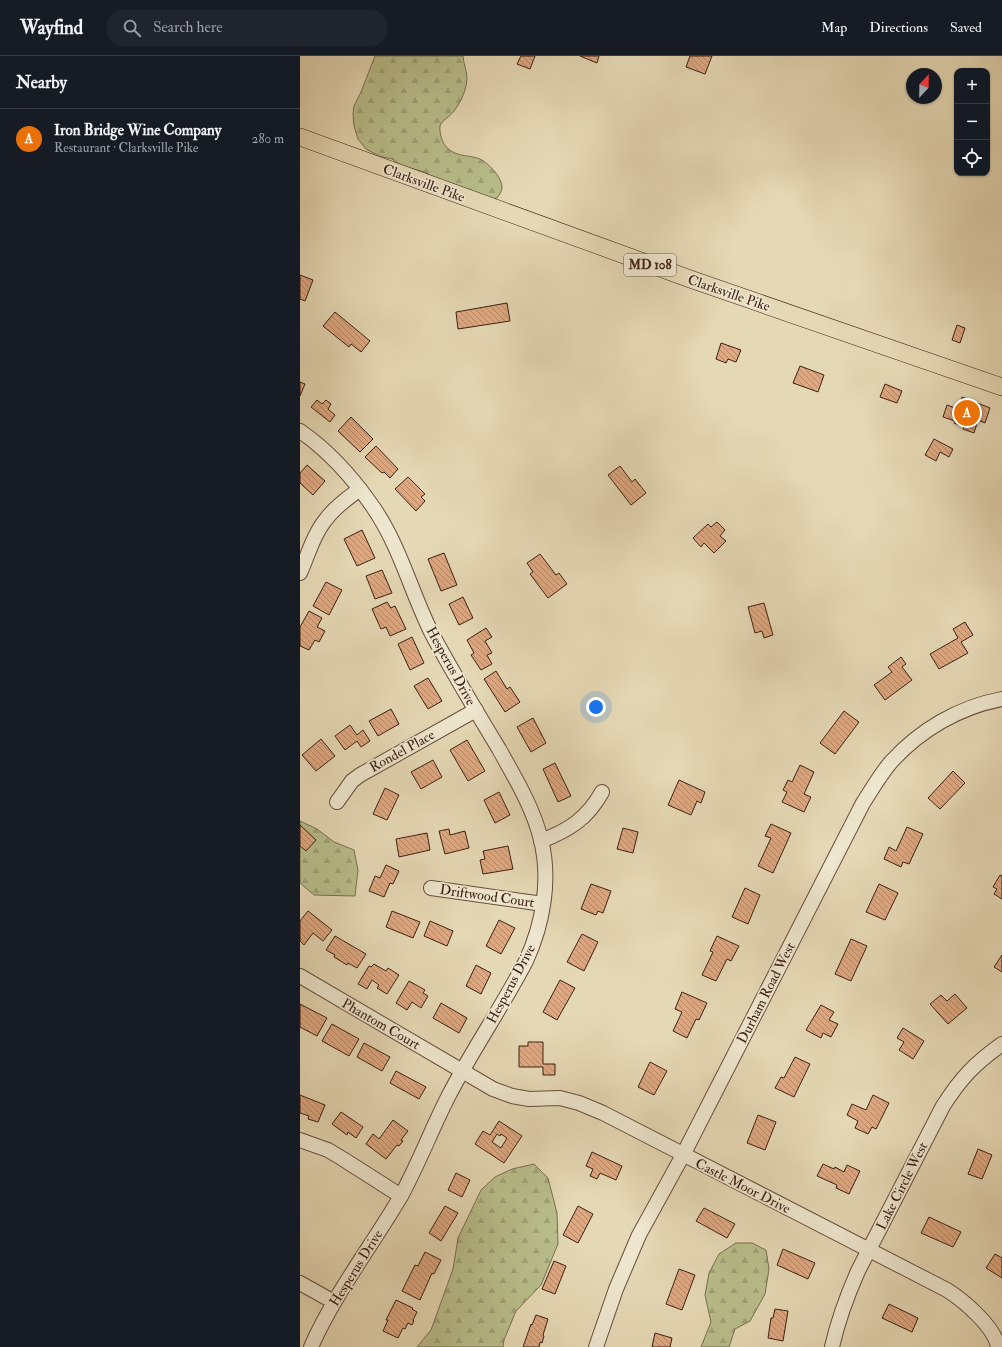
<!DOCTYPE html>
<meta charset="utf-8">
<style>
body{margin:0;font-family:"IM FELL Double Pica",serif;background:#20242c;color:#f1f3f6}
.controls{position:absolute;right:12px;top:12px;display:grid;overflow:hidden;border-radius:8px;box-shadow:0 1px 3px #0004}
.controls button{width:36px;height:36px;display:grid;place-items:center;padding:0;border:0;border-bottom:1px solid #363941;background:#171b24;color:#f1f3f6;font:20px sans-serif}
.compass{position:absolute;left:606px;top:12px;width:36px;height:36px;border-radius:50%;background:#171b24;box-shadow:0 1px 3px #0004;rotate:22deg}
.you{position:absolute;left:296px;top:651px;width:14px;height:14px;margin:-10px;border:3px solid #fff;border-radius:50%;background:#1a73e8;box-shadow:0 0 0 6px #1a73e833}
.badge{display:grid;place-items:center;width:26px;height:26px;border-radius:50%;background:#db2777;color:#fff;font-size:13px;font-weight:700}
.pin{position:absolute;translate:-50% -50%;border:2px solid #fff;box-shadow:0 1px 4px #0006}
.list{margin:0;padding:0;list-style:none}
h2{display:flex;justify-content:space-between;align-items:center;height:52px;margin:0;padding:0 16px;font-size:17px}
h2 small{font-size:13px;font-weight:400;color:#9ea1a6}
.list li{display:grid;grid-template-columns:26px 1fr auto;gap:12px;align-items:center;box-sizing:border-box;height:60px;padding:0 16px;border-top:1px solid #363941}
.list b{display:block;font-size:15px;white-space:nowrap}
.list p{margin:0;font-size:13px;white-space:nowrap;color:#9ea1a6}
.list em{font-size:13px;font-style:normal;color:#9ea1a6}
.icon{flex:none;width:22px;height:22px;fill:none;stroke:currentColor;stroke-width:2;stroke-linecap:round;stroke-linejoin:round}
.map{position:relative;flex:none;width:702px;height:1291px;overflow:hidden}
header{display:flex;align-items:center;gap:24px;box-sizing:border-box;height:56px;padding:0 20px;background:#171b24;border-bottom:1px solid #363941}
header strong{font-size:19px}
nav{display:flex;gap:22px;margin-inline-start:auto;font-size:14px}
.search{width:280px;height:36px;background:#20242c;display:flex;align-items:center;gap:10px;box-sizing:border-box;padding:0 14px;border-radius:16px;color:#9ea1a6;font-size:15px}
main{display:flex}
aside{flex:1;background:#171b24}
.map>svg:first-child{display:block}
.forest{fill:url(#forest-firs);stroke:#7a6f50}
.building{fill:url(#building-back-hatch);stroke:#3d2016;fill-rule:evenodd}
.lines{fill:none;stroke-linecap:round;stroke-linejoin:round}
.minor-casing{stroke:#674e3e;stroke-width:16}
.major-casing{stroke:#3d2016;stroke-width:18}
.minor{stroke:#eee6ce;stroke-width:14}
.major{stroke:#e5d8b4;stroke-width:17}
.labels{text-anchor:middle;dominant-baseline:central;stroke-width:3.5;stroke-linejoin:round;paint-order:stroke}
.shield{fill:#eee6ce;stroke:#725b4d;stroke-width:1}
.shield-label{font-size:13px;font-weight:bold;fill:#3d2016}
.street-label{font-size:14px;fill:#3d2016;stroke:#eee6ce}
</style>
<header>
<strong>Wayfind</strong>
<div class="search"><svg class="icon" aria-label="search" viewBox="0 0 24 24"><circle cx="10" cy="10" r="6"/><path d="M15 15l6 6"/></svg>Search here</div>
<nav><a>Map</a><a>Directions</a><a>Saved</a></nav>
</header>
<main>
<aside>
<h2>Nearby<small></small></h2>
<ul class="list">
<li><span class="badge" style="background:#e8710a">A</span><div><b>Iron Bridge Wine Company</b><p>Restaurant · Clarksville Pike</p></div><em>280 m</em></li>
</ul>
</aside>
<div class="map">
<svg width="702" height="1291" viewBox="0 0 702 1291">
<defs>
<pattern id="forest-firs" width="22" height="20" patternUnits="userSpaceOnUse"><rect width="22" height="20" fill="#b8be8b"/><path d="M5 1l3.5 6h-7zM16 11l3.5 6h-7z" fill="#9fa377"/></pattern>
<pattern id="building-back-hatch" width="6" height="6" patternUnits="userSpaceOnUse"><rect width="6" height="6" fill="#e0a87f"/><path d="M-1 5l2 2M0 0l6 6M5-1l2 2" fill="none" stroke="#b78867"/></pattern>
</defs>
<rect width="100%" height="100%" fill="#e5d8b4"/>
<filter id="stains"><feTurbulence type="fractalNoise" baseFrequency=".005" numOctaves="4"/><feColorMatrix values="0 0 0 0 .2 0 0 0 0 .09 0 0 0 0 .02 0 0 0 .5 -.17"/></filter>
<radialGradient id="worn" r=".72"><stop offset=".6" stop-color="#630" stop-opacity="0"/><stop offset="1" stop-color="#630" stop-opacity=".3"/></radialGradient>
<!-- forest -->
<g class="forest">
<path d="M75 0H163C164 11 169 19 166 30 164 39 160 47 154 55 151 60 141 65 140 70 139 75 142 85 144 88 154 102 167 98 180 103 188 107 202 121 202 131 202 136 199 139 197 142L191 143 134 122 125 116 102 110 92 103 79 100 66 93 58 83 54 70 53 58 54 50 61 36Z"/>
<polygon points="0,765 17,773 34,786 54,794 58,814 55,840 14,839 0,827"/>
<polygon points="234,1108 248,1122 257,1157 258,1188 241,1229 216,1255 204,1284 203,1291 117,1291 131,1274 153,1213 158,1182 181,1134 195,1121 212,1113"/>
<polygon points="436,1187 452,1187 466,1194 469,1213 465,1238 450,1265 435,1273 429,1291 401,1291 411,1266 405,1239 409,1217 419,1198"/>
</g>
<!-- building -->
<g class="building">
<polygon points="221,0 235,0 230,13 217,8"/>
<polygon points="280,0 299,0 297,7"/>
<polygon points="390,0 412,0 405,18 386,11"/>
<polygon points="0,219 13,224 5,245 0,243"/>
<polygon points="207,247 210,265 158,273 156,256"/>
<polygon points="35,256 70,285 61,296 51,288 49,291 23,270"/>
<polygon points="657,269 665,272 660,287 652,284"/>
<polygon points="421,287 441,294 436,306 428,303 426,307 416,303"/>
<polygon points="500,310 524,319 518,336 493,327"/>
<polygon points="0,326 5,328 0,340"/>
<polygon points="585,328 602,335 597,347 580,341"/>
<polygon points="662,341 690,352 685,367 678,364 674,377 663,373 664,371 654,367 655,365 643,361 647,349 658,353"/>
<polygon points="17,344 22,348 26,344 31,348 28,353 35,359 30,366 11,351"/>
<polygon points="51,361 73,383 60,396 38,375"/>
<polygon points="634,383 653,393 649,401 640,396 636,405 625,399"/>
<polygon points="76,390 98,413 90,422 84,416 82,417 65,401"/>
<polygon points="7,409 25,425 13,439 0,427 0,417"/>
<polygon points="320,410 332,426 335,423 346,437 331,449 308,419"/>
<polygon points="108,421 125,438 121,441 125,445 116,455 95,433"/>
<polygon points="417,466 425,474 420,480 426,485 414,497 404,487 401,491 393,482 408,468 411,471"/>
<polygon points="62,474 75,502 57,510 44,483"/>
<polygon points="144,497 157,529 141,535 128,503"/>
<polygon points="240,498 256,519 259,517 267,528 248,542 230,518 233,516 227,507"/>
<polygon points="82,514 92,537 75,543 66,520"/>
<polygon points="26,526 42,534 29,559 13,550"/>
<polygon points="163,541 173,562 159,569 149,548"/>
<polygon points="87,546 91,552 95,550 106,573 90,580 86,571 81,573 72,553"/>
<polygon points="464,547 473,579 464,582 462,575 455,577 448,551"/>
<polygon points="9,555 22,562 17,571 25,575 19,586 15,584 9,594 0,590 0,571"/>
<polygon points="665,566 673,579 661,586 668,597 639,613 630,598 658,582 653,573"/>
<polygon points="186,572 192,581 185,585 192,597 187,599 192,608 181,614 171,599 174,597 167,584"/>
<polygon points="112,581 124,607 110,614 98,588"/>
<polygon points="601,601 606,608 602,611 612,624 585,644 574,629 592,616 588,611"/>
<polygon points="196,615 207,633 210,631 220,646 205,656 184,623"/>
<polygon points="128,622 142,645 128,653 114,630"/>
<polygon points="91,653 99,668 78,680 69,665"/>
<polygon points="544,655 559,666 535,698 520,687"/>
<polygon points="233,662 246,687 231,696 217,671"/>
<polygon points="50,669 57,679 63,674 70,685 61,691 57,685 45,694 35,680"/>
<polygon points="21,683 35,700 16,715 2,699"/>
<polygon points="167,684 185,715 168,725 150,694"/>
<polygon points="133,704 142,721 121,733 111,716"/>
<polygon points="255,707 271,740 258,746 243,713"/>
<polygon points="500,709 514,716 504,738 511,741 504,756 482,746 487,736 483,734 488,724 492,726"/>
<polygon points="653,715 665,727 640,753 628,742"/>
<polygon points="379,724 405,736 401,747 397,745 391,759 368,749"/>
<polygon points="85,732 99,739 87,764 73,758"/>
<polygon points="199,736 210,759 195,767 184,744"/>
<polygon points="471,768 491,777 473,817 458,810 471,782 465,780"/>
<polygon points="0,769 16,784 6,795 0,790"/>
<polygon points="607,771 623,778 609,808 603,806 601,811 584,803 589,791 596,795"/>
<polygon points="323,772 338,776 333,797 317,793"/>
<polygon points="149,773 150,779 165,775 169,792 145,798 139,775"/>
<polygon points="127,777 130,794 99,801 96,783"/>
<polygon points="208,790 213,813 183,818 180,804 185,803 183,795"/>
<polygon points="86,809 99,815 93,828 90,827 84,841 69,835 75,820 80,822"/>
<polygon points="700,819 702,820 702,843 694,838 697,833 693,831"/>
<polygon points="291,828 311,835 303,857 298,855 296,859 281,853"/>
<polygon points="579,828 598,837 585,864 566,856"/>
<polygon points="445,832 460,839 448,868 432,861"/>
<polygon points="8,855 32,874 23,885 13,877 4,889 0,885 0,865"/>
<polygon points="92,855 120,866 113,882 86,871"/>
<polygon points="199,864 215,872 201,898 186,890"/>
<polygon points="130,865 153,875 147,890 124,880"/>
<polygon points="282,878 298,886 284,915 267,906"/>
<polygon points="35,880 66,898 57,912 48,907 47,909 34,901 35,899 26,894"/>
<polygon points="417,880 439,890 431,905 427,903 416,925 402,919 413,896 410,895"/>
<polygon points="551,883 567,890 551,925 535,918"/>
<polygon points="702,899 702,916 694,911"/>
<polygon points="74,908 86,915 88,912 99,919 87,938 77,932 79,929 72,924 67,933 58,928 69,910 71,911"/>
<polygon points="176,909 191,917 181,938 166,930"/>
<polygon points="260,924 275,932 257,964 243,956"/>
<polygon points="109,925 125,934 123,937 128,940 121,952 112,946 107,954 96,947"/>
<polygon points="382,936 407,947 399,964 396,963 387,982 373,975 382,956 375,953"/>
<polygon points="655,938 667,952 648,968 630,948 641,939 647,945"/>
<polygon points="141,947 167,962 159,977 133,962"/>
<polygon points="0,948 27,962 17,980 0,971"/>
<polygon points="521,949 534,956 529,964 538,968 531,981 523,977 521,982 506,974"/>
<polygon points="32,968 59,983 49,1000 22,985"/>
<polygon points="603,972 624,985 613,1003 599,994 604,986 597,982"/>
<polygon points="228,986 243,986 243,1008 255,1008 255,1019 243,1019 243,1011 219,1011 219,990 228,990"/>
<polygon points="64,987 90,1001 82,1015 57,1001"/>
<polygon points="495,1001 510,1008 494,1041 475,1032 481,1021 484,1022"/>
<polygon points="350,1006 367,1015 354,1039 338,1031"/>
<polygon points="96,1015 126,1031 119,1043 90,1027"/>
<polygon points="0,1039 25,1049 18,1066 8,1063 9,1060 0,1057"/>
<polygon points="573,1039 589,1047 576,1073 572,1071 568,1078 555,1072 558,1065 547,1059 552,1048 566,1054"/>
<polygon points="41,1056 63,1071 56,1082 48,1076 47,1079 32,1068"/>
<polygon points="458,1059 476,1066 465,1094 447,1087"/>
<polygon points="93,1064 108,1075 101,1084 103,1085 99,1090 97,1089 86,1103 66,1088 73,1078 79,1083"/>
<path d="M199 1065 222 1080 204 1107 175 1088 183 1075 190 1079ZM197 1078 200 1080 201 1078 207 1082 201 1092 192 1086Z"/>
<polygon points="678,1093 692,1099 682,1123 668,1118"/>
<polygon points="292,1096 322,1110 316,1124 300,1117 297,1123 290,1120 293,1113 286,1110"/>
<polygon points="523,1108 534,1113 535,1111 544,1116 547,1109 560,1115 549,1138 536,1132 537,1129 517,1120"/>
<polygon points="156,1117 170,1124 162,1141 148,1134"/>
<polygon points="145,1150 158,1157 141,1185 129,1177"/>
<polygon points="278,1150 293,1158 278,1187 263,1179"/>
<polygon points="404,1152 435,1168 427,1182 396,1165"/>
<polygon points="629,1161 661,1176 653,1191 621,1177"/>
<polygon points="483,1193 515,1207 508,1223 477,1209"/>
<polygon points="125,1196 141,1204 134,1218 132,1217 120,1244 102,1235 115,1209 118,1210"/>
<polygon points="695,1198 702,1202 702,1222 686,1212"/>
<polygon points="254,1205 266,1210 255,1238 242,1233"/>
<polygon points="379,1213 395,1219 382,1254 366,1248"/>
<polygon points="96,1244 113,1252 112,1253 117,1256 113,1264 114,1265 112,1269 108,1267 105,1273 103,1272 98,1282 83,1275 88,1264 86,1264"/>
<polygon points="589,1248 618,1262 612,1276 582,1262"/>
<polygon points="475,1253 488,1255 483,1285 468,1282 471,1262 473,1262"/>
<polygon points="236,1259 248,1263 243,1279 244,1280 242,1287 240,1286 239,1291 223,1291 231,1268 232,1269"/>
<polygon points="355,1277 372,1282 370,1291 352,1291"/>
</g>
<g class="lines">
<defs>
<g id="minor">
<path d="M0 375C29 395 53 422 73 451 100 490 111 536 132 578 153 617 176 655 199 693 215 722 233 751 241 784 251 824 243 868 226 905 202 951 173 993 149 1039 132 1072 119 1107 101 1140 71 1191 35 1237 11 1291"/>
<path d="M0 517C8 499 14 477 27 462 36 450 48 442 60 433"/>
<polyline points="37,746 52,725 60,719 176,654"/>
<path d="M241 785C269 774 287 763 302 736"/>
<polyline points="131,832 243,848"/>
<path d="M0 920 193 1033 212 1040 229 1043 260 1042 279 1047 303 1057 647 1234C663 1244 695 1271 698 1291"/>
<polyline points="0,1084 28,1094 43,1103 101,1140"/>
<polyline points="0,1227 34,1246"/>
<path d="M296 1291 316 1233 339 1179 383 1099 563 747C572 733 580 719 591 706 620 674 659 651 702 643"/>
<path d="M532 1291C538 1264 547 1240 558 1215L643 1050C661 1022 674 1008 702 988"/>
</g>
<polyline id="major" points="0,81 393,224 702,331"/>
</defs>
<!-- minor casing -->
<use href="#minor" class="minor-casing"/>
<!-- major casing -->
<use href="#major" class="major-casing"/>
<!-- minor -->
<use href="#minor" class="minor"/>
<!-- major -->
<use href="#major" class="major"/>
</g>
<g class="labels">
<!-- shield labels -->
<rect class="shield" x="324" y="198" width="52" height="22" rx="3"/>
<g class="shield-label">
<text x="350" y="209">MD 108</text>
</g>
<!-- street labels -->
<g class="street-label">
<text transform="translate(124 127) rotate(20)">Clarksville Pike</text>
<text transform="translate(429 237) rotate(19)">Clarksville Pike</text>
<text transform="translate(151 610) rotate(61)">Hesperus Drive</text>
<text transform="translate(102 695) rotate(-29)">Rondel Place</text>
<text transform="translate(187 840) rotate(8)">Driftwood Court</text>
<text transform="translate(211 928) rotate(-62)">Hesperus Drive</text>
<text transform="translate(466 937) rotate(-63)">Durham Road West</text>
<text transform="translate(81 968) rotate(30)">Phantom Court</text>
<text transform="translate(443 1130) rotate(27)">Castle Moor Drive</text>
<text transform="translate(602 1130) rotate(-63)">Lake Circle West</text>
<text transform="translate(56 1212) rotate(-58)">Hesperus Drive</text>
</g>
</g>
<rect width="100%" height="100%" filter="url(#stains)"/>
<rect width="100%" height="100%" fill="url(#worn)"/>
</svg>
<div class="controls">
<button>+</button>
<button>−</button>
<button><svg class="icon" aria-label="locate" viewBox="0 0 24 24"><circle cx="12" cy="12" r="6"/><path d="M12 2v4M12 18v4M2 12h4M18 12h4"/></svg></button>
</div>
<svg class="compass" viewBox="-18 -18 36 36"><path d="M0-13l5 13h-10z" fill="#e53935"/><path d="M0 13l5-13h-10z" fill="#9ea1a6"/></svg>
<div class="you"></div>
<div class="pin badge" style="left:667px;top:357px;background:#e8710a">A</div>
</div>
</main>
